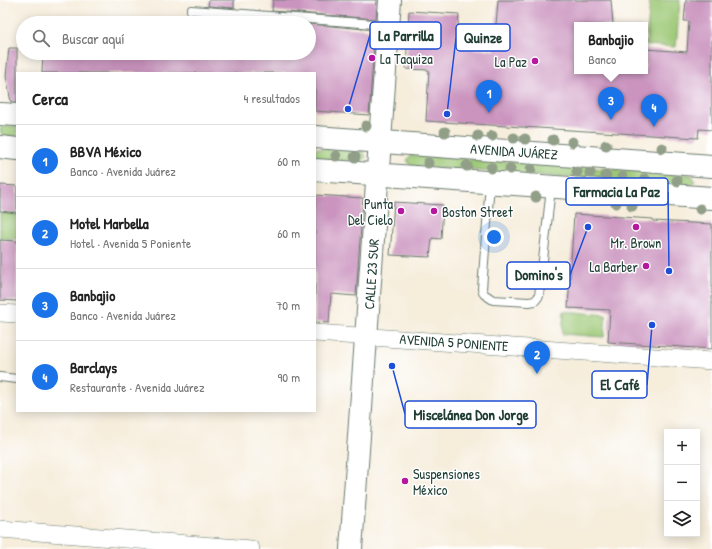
<!DOCTYPE html>
<html lang="es">
<meta charset="utf-8">
<style>
body{margin:0;font-family:"Patrick Hand",sans-serif;background:#f2f2f2;color:#222}
.controls{position:absolute;right:12px;bottom:12px;display:grid;overflow:hidden;border-radius:0px;box-shadow:0 2px 10px #0003}
.controls button{width:36px;height:36px;display:grid;place-items:center;padding:0;border:0;border-bottom:1px solid #e0e0e0;background:#fff;color:#222;font:20px sans-serif}
.you{position:absolute;left:494px;top:237px;width:14px;height:14px;margin:-10px;border:3px solid #fff;border-radius:50%;background:#1a73e8;box-shadow:0 0 0 6px #1a73e833}
.badge{display:grid;place-items:center;width:26px;height:26px;border-radius:50%;background:#1a73e8;color:#fff;font-size:13px;font-weight:700}
.pin{position:absolute;translate:-50% -33px;filter:drop-shadow(0 1px 2px #0008)}
.pin::after{content:'';position:absolute;top:21px;width:14px;height:12px;background:inherit;clip-path:polygon(0 0,100% 0,50% 100%)}
.popup{position:absolute;left:574px;top:22px;width:74px;height:52px;box-sizing:border-box;display:grid;place-content:center;border-radius:0px;background:#fff;filter:drop-shadow(0 1px 3px #0005);font-size:13px;white-space:nowrap;color:#767676}
.popup b{font-size:15px;color:#222}
.popup::after{content:'';position:absolute;left:50%;top:100%;margin-left:-8px;border:8px solid transparent;border-top-color:#fff}
.list{margin:0;padding:0;list-style:none}
h2{display:flex;justify-content:space-between;align-items:center;height:52px;margin:0;padding:0 16px;font-size:17px}
h2 small{font-size:13px;font-weight:400;color:#767676}
.list li{display:grid;grid-template-columns:26px 1fr auto;gap:12px;align-items:center;box-sizing:border-box;height:72px;padding:0 16px;border-top:1px solid #e0e0e0}
.list b{display:block;font-size:15px;white-space:nowrap}
.list p{margin:0;font-size:13px;white-space:nowrap;color:#767676}
.list em{font-size:13px;font-style:normal;color:#767676}
.icon{flex:none;width:22px;height:22px;fill:none;stroke:currentColor;stroke-width:2;stroke-linecap:round;stroke-linejoin:round}
.map{position:relative;flex:none;width:712px;height:549px;overflow:hidden}
.search{position:absolute;background:#fff;box-shadow:0 2px 10px #0003;left:16px;top:16px;width:300px;height:44px;display:flex;align-items:center;gap:10px;box-sizing:border-box;padding:0 14px;border-radius:22px;color:#767676;font-size:15px}
.panel{position:absolute;background:#fff;box-shadow:0 2px 10px #0003;left:16px;top:72px;width:300px;height:340px;border-radius:0px}
.map>svg:first-child{display:block}
.green{fill:#9cc875;stroke:#5e8254}
.building{fill:#cb94bf}
.lines{fill:none;stroke-linecap:round;stroke-linejoin:round}
.lane-casing{stroke:#6a7b6e;stroke-width:10}
.street-casing{stroke:#6a7b6e;stroke-width:18}
.secondary-casing{stroke:#6a7b6e;stroke-width:24}
.lane{stroke:#fff;stroke-width:8}
.street{stroke:#fff;stroke-width:17}
.secondary{stroke:#fff;stroke-width:22}
.tree{fill:#919f88}
.poi-dot{fill:#b5179e;stroke:#fff;stroke-width:1.5}
.labels{text-anchor:middle;dominant-baseline:central;stroke-width:3;stroke-linejoin:round;paint-order:stroke}
.poi-label{font-size:14px;fill:#1f3d34;stroke:#fff;text-anchor:start}
.street-label{font-size:14px;fill:#1f3d34;stroke:#fff}
.leader{fill:none;stroke:#1d4ed8;stroke-width:1.5}
.callout-dot{fill:#1d4ed8;stroke:#fff;stroke-width:1.5}
.callout{fill:#fff;stroke:#1d4ed8;stroke-width:1.5}
.callout-label{font-size:15px;text-anchor:middle;font-weight:bold;fill:#1f3d34}
</style>
<div class="map">
<svg width="712" height="549" viewBox="0 0 712 549">
<rect width="100%" height="100%" fill="#fff"/>
<filter id="ink" filterUnits="userSpaceOnUse"><feTurbulence type="fractalNoise" baseFrequency=".025" numOctaves="2"/><feDisplacementMap in="SourceGraphic" scale="8" xChannelSelector="R" yChannelSelector="G"/><feConvolveMatrix kernelMatrix="1 2 1 2 8 2 1 2 1" color-interpolation-filters="sRGB"/></filter>
<filter id="wash" filterUnits="userSpaceOnUse"><feTurbulence type="fractalNoise" baseFrequency=".012" numOctaves="4" result="noise"/><feDisplacementMap in="SourceGraphic" scale="16" xChannelSelector="R" yChannelSelector="G"/><feGaussianBlur stdDeviation="0.9" result="paint"/><feColorMatrix in="noise" values="0 0 0 0 0 0 0 0 0 0 0 0 0 0 0 0 0 1.4 0 .05"/><feComposite in="paint" operator="in"/></filter>
<g filter="url(#wash)">
<rect width="100%" height="100%" fill="#f6eddb"/>
<!-- green -->
<g class="green">
<polygon points="650,0 680,0 676,47 646,45"/>
<polygon points="4,126 17,126 17,137 2,135 0,129"/>
<polygon points="315,148 363,151 366,157 361,162 315,158"/>
<polygon points="413,155 692,175 695,181 690,186 411,166 407,160 410,156"/>
<polygon points="0,213 17,214 17,239 0,238"/>
<polygon points="564,311 606,315 604,337 562,334"/>
</g>
<g id="blocks">
<!-- building -->
<g class="building">
<polygon points="209,0 234,0 234,8 208,6"/>
<polygon points="273,0 377,0 376,19 272,11"/>
<polygon points="498,0 611,0 613,25 577,25 577,71 645,71 645,49 687,52 689,21 684,21 686,0 712,0 712,130 699,129 698,138 426,121 429,70 406,69 409,11 459,14 456,48 494,50"/>
<polygon points="208,17 233,19 233,23 207,23"/>
<polygon points="309,24 375,30 369,115 315,111 315,73 42,73 43,53 309,53"/>
<polygon points="9,48 17,48 17,102 11,102 6,76"/>
<polygon points="0,185 17,186 17,213 0,211"/>
<polygon points="315,195 363,198 356,296 331,294 329,323 315,322"/>
<polygon points="394,202 443,205 441,239 432,238 430,257 390,255"/>
<polygon points="574,214 653,219 653,221 712,224 712,349 608,342 610,310 568,308"/>
<polygon points="0,240 17,241 17,301 0,300"/>
</g>
</g>
</g>
<g filter="url(#ink)">
<use href="#blocks" fill-opacity="0" stroke="#6a7b6e" stroke-width="1"/>
<g class="lines">
<defs>
<g id="lane">
<polyline points="191,10 388,25"/>
<polyline points="490,183 482,289 484,294 493,300 529,302 535,301 539,296 551,188"/>
<polyline points="0,377 17,379"/>
</g>
<g id="street">
<polyline points="0,313 17,314"/>
<polyline points="315,333 712,361"/>
<polyline points="0,529 251,549"/>
</g>
<g id="secondary">
<polyline points="0,114 17,115"/>
<polyline points="315,137 712,166"/>
<polyline points="0,147 17,149"/>
<polyline points="315,170 712,198"/>
<polyline points="351,549 390,0"/>
</g>
</defs>
<!-- lane casing -->
<use href="#lane" class="lane-casing"/>
<!-- street casing -->
<use href="#street" class="street-casing"/>
<!-- secondary casing -->
<use href="#secondary" class="secondary-casing"/>
<!-- lane -->
<use href="#lane" class="lane"/>
<!-- street -->
<use href="#street" class="street"/>
<!-- secondary -->
<use href="#secondary" class="secondary"/>
</g>
<!-- trees -->
<g class="tree">
<circle cx="366" cy="126" r="5.5"/>
<circle cx="445" cy="132" r="5.5"/>
<circle cx="478" cy="136" r="5.5"/>
<circle cx="492" cy="136" r="5.5"/>
<circle cx="514" cy="138" r="5.5"/>
<circle cx="525" cy="139" r="5.5"/>
<circle cx="553" cy="140" r="5.5"/>
<circle cx="572" cy="142" r="5.5"/>
<circle cx="606" cy="145" r="5.5"/>
<circle cx="662" cy="148" r="5.5"/>
<circle cx="336" cy="156" r="5.5"/>
<circle cx="355" cy="157" r="5.5"/>
<circle cx="428" cy="163" r="5.5"/>
<circle cx="467" cy="166" r="5.5"/>
<circle cx="491" cy="168" r="5.5"/>
<circle cx="510" cy="169" r="5.5"/>
<circle cx="531" cy="169" r="5.5"/>
<circle cx="577" cy="172" r="5.5"/>
<circle cx="590" cy="173" r="5.5"/>
<circle cx="606" cy="176" r="5.5"/>
<circle cx="622" cy="177" r="5.5"/>
<circle cx="645" cy="179" r="5.5"/>
<circle cx="677" cy="181" r="5.5"/>
<circle cx="536" cy="197" r="5.5"/>
<circle cx="616" cy="203" r="5.5"/>
<circle cx="632" cy="206" r="5.5"/>
<circle cx="700" cy="209" r="5.5"/>
</g>
</g>
<!-- markers -->
<g class="poi-dot">
<circle cx="372" cy="58" r="4"/>
<circle cx="535" cy="61" r="4"/>
<circle cx="401" cy="211" r="4"/>
<circle cx="434" cy="211" r="4"/>
<circle cx="636" cy="227" r="4"/>
<circle cx="646" cy="266" r="4"/>
<circle cx="405" cy="481" r="4"/>
</g>
<g class="labels">
<!-- poi labels -->
<g class="poi-label">
<text x="380" y="58">La Taquiza</text>
<text x="527" y="61" text-anchor="end">La Paz</text>
<text x="393" y="203" text-anchor="end">Punta<tspan x="393" dy="16">Del Cielo</tspan></text>
<text x="442" y="211">Boston Street</text>
<text x="636" y="242" text-anchor="middle">Mr. Brown</text>
<text x="638" y="266" text-anchor="end">La Barber</text>
<text x="413" y="473">Suspensiones<tspan x="413" dy="16">México</tspan></text>
</g>
<!-- street labels -->
<g class="street-label">
<text transform="translate(514 151) rotate(4)">AVENIDA JUÁREZ</text>
<text transform="translate(371 274) rotate(-86)">CALLE 23 SUR</text>
<text transform="translate(454 342) rotate(4)">AVENIDA 5 PONIENTE</text>
</g>
</g>
<!-- callouts -->
<path class="leader" d="M348 109L370 35M447 114L456 38M669 271L668 192M588 227L570 275M652 325L647 385M392 366L405 414"/>
<g class="callout-dot">
<circle cx="348" cy="109" r="4"/>
<circle cx="447" cy="114" r="4"/>
<circle cx="669" cy="271" r="4"/>
<circle cx="588" cy="227" r="4"/>
<circle cx="652" cy="325" r="4"/>
<circle cx="392" cy="366" r="4"/>
</g>
<g class="callout">
<rect x="370" y="22" width="71" height="27" rx="4"/>
<rect x="456" y="24" width="54" height="27" rx="4"/>
<rect x="566" y="178" width="102" height="27" rx="4"/>
<rect x="507" y="262" width="63" height="27" rx="4"/>
<rect x="592" y="371" width="55" height="27" rx="4"/>
<rect x="405" y="401" width="131" height="27" rx="4"/>
</g>
<g class="callout-label">
<text x="406" y="41">La Parrilla</text>
<text x="483" y="43">Quinze</text>
<text x="617" y="197">Farmacia La Paz</text>
<text x="539" y="280">Domino's</text>
<text x="620" y="390">El Café</text>
<text x="471" y="420">Miscelánea Don Jorge</text>
</g>
</svg>
<div class="controls">
<button>+</button>
<button>−</button>
<button><svg class="icon" aria-label="layers" viewBox="0 0 24 24"><path d="M12 4l9 5-9 5-9-5zM3 14l9 5 9-5"/></svg></button>
</div>
<div class="you"></div>
<div class="pin badge" style="left:489px;top:113px">1</div>
<div class="pin badge" style="left:537px;top:374px">2</div>
<div class="pin badge" style="left:611px;top:120px">3</div>
<div class="popup"><b>Banbajio</b>Banco</div>
<div class="pin badge" style="left:654px;top:127px">4</div>
<div class="search"><svg class="icon" aria-label="search" viewBox="0 0 24 24"><circle cx="10" cy="10" r="6"/><path d="M15 15l6 6"/></svg>Buscar aquí</div>
<section class="panel">
<h2>Cerca<small>4 resultados</small></h2>
<ul class="list">
<li><span class="badge">1</span><div><b>BBVA México</b><p>Banco · Avenida Juárez</p></div><em>60 m</em></li>
<li><span class="badge">2</span><div><b>Motel Marbella</b><p>Hotel · Avenida 5 Poniente</p></div><em>60 m</em></li>
<li><span class="badge">3</span><div><b>Banbajio</b><p>Banco · Avenida Juárez</p></div><em>70 m</em></li>
<li><span class="badge">4</span><div><b>Barclays</b><p>Restaurante · Avenida Juárez</p></div><em>90 m</em></li>
</ul>
</section>
</div>
